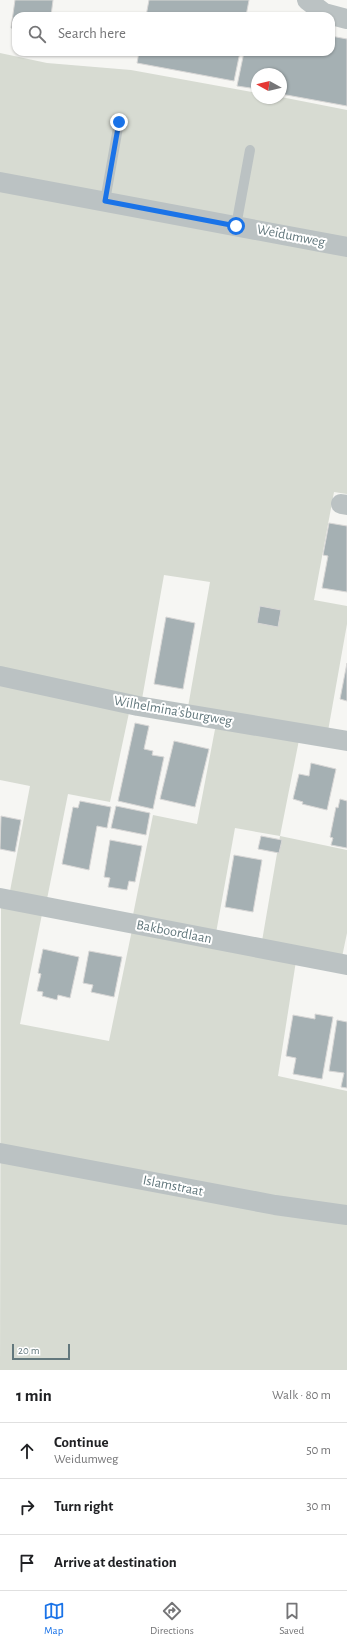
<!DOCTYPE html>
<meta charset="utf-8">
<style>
body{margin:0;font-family:"Alegreya Sans",sans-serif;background:#f2f2f2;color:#202124}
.compass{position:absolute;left:251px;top:68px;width:36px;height:36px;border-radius:50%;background:#fff;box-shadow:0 1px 3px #0004;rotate:278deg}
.scale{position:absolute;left:12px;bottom:10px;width:58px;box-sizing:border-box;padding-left:4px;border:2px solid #63787d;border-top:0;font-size:11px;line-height:14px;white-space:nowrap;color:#63787d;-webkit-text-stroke:3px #fff;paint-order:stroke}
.stop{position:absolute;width:12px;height:12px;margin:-9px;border:3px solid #1a73e8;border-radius:50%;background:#fff}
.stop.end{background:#1a73e8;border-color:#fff;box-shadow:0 1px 4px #0008}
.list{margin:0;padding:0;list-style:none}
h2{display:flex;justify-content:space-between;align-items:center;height:52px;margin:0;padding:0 16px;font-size:17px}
h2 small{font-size:13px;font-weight:400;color:#757577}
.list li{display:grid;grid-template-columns:26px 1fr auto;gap:12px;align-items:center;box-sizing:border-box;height:56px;padding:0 16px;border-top:1px solid #e0e0e0}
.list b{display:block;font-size:15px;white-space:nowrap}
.list p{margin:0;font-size:13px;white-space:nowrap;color:#757577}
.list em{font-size:13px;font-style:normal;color:#757577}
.icon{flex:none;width:22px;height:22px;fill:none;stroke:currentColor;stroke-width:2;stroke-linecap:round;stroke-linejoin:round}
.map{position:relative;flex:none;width:347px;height:1370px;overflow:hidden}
.search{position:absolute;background:#fff;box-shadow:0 1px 3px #0004;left:12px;right:12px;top:12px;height:44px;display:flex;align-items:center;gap:10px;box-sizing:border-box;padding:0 14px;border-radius:12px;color:#757577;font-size:15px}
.sheet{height:220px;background:#fff}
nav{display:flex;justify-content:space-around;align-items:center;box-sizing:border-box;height:56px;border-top:1px solid #e0e0e0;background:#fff;font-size:11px;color:#757577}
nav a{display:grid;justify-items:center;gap:2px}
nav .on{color:#1a73e8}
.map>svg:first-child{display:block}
.green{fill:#d7dbd2}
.building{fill:#a5b0b3;stroke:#d8d7d6}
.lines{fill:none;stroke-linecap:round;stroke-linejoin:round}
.service{stroke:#bbc2c3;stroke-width:10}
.minor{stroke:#bbc2c3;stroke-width:20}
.route{stroke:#1a73e8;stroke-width:5}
.labels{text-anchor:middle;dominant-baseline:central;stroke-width:4;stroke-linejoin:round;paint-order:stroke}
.street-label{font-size:14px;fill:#63787d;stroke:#fff}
</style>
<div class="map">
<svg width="347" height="1370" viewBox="0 0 347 1370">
<rect width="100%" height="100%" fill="#f6f6f3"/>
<!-- green -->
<g class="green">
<polygon points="0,53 47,63 131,70 257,93 257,98 281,97 347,110 347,242 0,178"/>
<polygon points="0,187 347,252 347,494 334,492 314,600 347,606 347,624 328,731 188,707 210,582 164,575 142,699 0,670"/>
<polygon points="0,680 130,708 110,802 68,794 47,899 10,891 30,786 0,780"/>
<polygon points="216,724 299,740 280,836 347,850 347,933 342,957 262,941 280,836 235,828 216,933 133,915 153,815 197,824"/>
<polygon points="1,906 42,914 20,1024 109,1041 132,930 296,961 278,1076 347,1091 347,1370 0,1370"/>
</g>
<!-- building -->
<g class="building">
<polygon points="15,0 53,0 51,16 16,16 16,29 11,28"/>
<polygon points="149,0 249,0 246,16 146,16"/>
<polygon points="331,36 347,39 347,106 281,94 281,74 257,74 257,89 237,86 244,52 331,52"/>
<polygon points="139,52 240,52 234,81 137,63"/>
<polygon points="329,523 347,526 347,592 322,588 328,556 323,555"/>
<polygon points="260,606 281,610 278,627 257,623"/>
<polygon points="166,617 195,623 183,689 154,684"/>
<polygon points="347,663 347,701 340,699"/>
<polygon points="135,723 149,726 144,749 153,751 152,755 164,757 153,809 118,801"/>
<polygon points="174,741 209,749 195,807 160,799"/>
<polygon points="311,763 336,769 327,810 302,804 303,802 293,799 299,774 309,776"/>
<polygon points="340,799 347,801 347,848 331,845 333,838 330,837 336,807 338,808"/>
<polygon points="80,801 111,807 107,828 97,826 89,870 62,864 73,807 78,808"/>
<polygon points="116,806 150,813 146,835 111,828"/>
<polygon points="1,816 21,820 15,852 0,849"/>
<polygon points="261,836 282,840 279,853 258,849"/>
<polygon points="110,840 142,846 135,882 129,881 127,890 108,887 110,878 104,877"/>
<polygon points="234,855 262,860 253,912 225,907"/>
<polygon points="43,949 79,957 70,998 58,995 57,1000 42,996 43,992 37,991 41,974 38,973"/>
<polygon points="89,951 122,957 114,997 91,992 93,985 83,983"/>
<polygon points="315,1014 333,1017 322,1079 293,1074 296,1058 286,1056 293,1015 315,1019"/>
<polygon points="337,1020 347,1022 347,1088 341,1087 344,1073 329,1071"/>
</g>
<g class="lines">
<!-- service -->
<g class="service">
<polyline points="105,201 119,122"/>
<polyline points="236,226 250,150"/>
</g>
<!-- minor -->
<g class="minor">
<polyline points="307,0 324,13 347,19"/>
<polyline points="0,182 347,247"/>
<polyline points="341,504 347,505"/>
<polyline points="0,676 138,706 347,741"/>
<polyline points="0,898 347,965"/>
<polyline points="0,1153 275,1205 347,1215"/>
</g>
</g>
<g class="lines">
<!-- route -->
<polyline class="route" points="119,122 105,201 236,226"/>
</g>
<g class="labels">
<!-- street labels -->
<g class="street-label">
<text transform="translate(291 236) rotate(11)">Weidumweg</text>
<text transform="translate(173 711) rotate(10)">Wilhelmina'sburgweg</text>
<text transform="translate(174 932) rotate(11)">Bakboordlaan</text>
<text transform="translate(173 1186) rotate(11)">Islamstraat</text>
</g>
</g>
</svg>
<svg class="compass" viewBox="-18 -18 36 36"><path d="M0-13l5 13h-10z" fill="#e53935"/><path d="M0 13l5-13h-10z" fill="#757577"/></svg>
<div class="scale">20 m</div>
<div class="stop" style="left:236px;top:226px"></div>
<div class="stop end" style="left:119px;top:122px"></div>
<div class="search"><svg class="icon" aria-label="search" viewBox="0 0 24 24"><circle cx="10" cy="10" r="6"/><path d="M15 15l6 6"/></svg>Search here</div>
</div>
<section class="sheet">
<h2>1 min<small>Walk · 80 m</small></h2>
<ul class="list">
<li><svg class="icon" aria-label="ahead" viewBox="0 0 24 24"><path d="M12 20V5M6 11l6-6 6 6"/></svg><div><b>Continue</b><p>Weidumweg</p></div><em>50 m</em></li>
<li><svg class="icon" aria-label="right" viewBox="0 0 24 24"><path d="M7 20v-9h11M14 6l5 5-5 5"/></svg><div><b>Turn right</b></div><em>30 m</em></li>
<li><svg class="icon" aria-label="arrive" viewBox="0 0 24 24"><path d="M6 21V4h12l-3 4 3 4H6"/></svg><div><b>Arrive at destination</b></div></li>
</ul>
</section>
<nav>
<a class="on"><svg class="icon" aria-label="map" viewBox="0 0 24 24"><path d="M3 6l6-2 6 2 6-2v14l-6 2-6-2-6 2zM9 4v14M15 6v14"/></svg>Map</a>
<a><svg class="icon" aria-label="directions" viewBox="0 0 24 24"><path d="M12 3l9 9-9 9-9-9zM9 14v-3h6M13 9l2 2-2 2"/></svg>Directions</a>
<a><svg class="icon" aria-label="saved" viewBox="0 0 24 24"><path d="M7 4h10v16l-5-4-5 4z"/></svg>Saved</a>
</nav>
